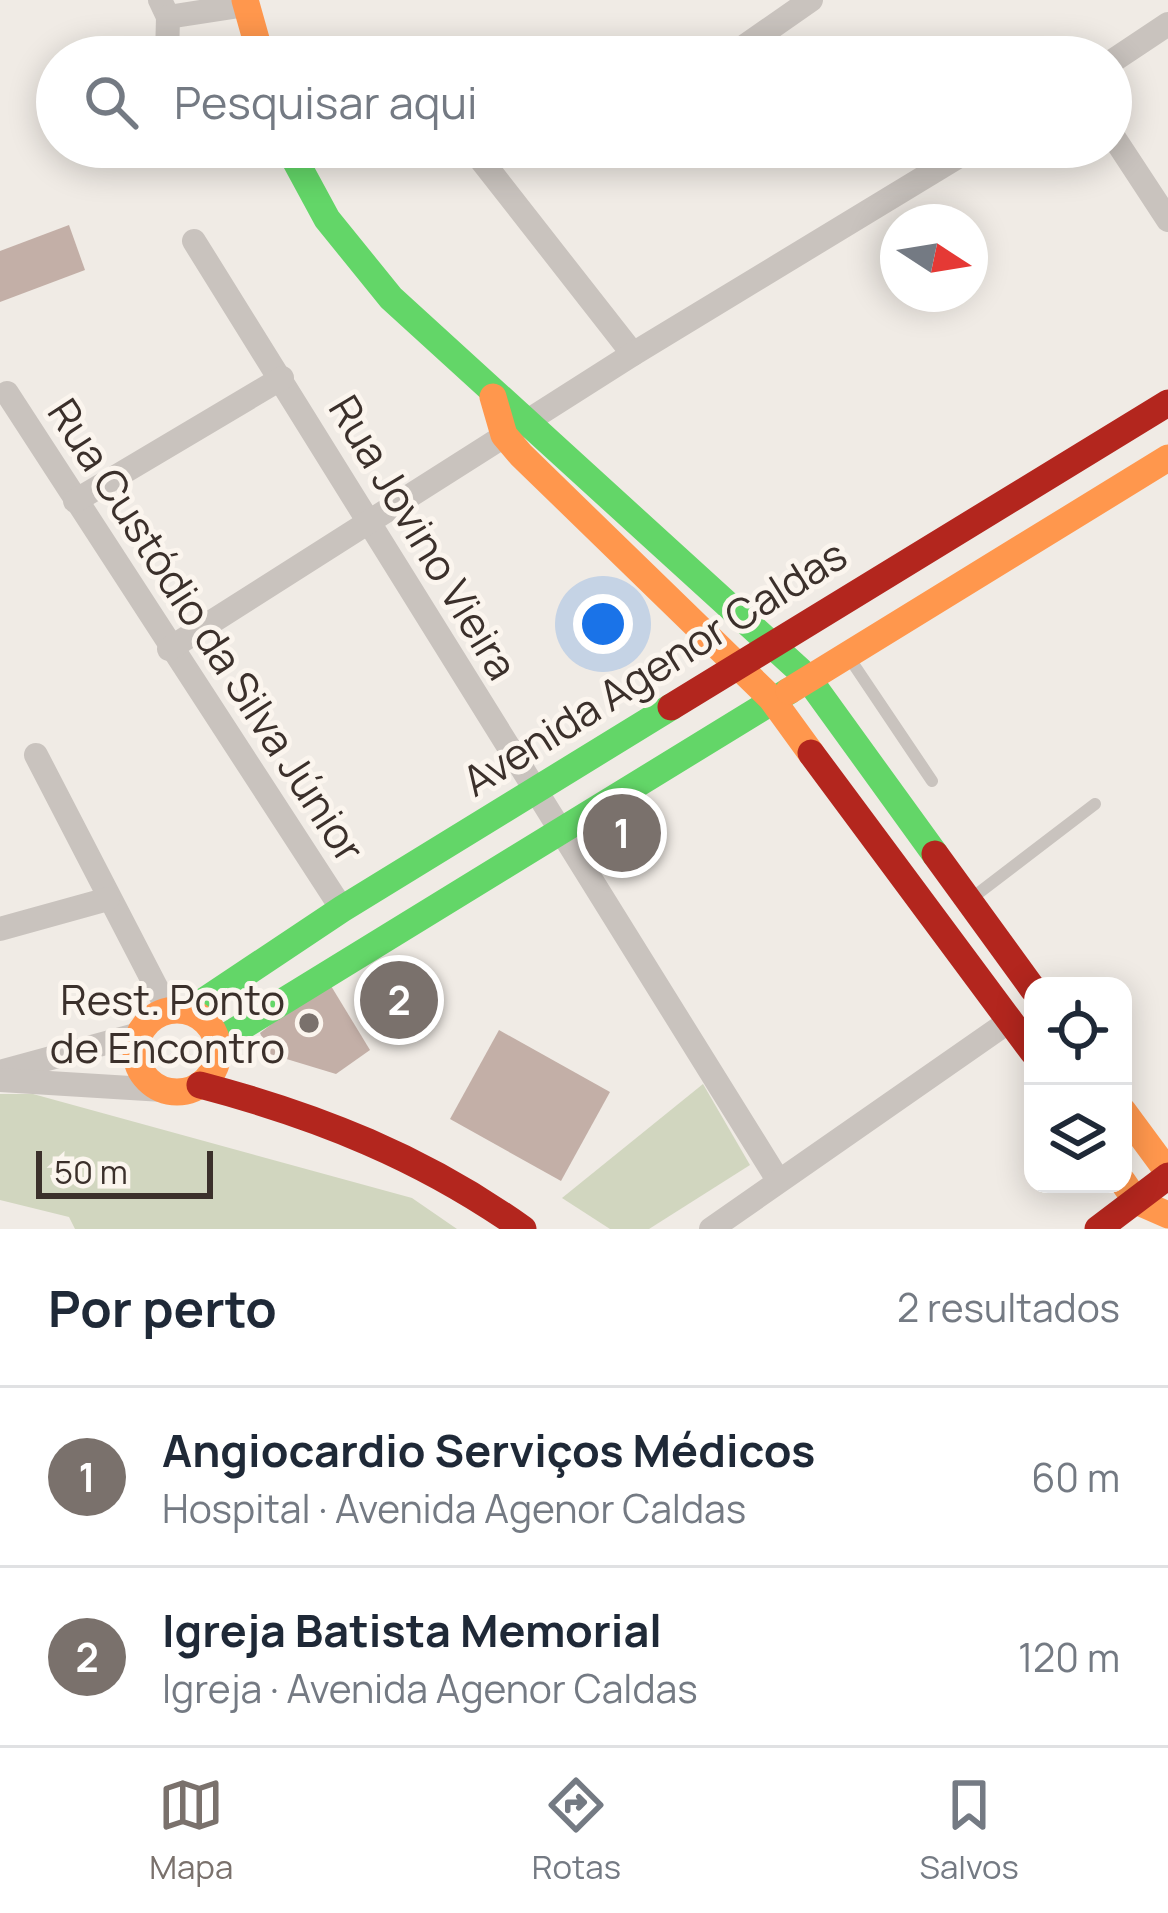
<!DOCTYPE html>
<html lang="pt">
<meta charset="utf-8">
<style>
body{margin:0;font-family:Manrope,sans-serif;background:#f6f6f7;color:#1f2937}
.controls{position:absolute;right:36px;bottom:36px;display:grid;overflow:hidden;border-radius:24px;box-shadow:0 6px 30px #0003}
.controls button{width:108px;height:108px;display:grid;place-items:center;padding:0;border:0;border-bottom:3px solid #e0e1e3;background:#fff;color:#1f2937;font:60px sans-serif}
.compass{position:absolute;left:880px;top:204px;width:108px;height:108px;border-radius:50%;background:#fff;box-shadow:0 6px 30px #0003;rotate:102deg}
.scale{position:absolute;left:36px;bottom:30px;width:177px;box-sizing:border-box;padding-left:12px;border:6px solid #3b302b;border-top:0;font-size:33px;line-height:42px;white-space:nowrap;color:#3b302b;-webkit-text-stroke:9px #fbf5ee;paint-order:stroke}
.you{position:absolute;left:603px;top:624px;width:42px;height:42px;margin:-30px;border:9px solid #fff;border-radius:50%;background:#1a73e8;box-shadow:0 0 0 18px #1a73e833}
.badge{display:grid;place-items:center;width:78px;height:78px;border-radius:50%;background:#7a716c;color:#fff;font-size:39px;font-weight:700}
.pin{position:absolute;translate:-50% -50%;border:6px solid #fff;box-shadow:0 3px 12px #0006}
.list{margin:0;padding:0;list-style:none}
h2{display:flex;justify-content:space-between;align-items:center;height:156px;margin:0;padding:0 48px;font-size:51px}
h2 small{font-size:39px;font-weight:400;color:#747a83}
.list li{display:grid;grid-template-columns:78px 1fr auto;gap:36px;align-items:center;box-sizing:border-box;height:180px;padding:0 48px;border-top:3px solid #e0e1e3}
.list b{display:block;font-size:45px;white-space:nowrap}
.list p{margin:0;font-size:39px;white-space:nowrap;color:#747a83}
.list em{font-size:39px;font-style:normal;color:#747a83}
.icon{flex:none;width:66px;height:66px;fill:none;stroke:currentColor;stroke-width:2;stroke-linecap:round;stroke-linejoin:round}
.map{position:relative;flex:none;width:1168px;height:1229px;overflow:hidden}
.search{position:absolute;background:#fff;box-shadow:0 6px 30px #0003;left:36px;right:36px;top:36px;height:132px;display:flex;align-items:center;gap:30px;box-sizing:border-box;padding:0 42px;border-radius:66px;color:#747a83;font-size:45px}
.sheet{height:516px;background:#fff}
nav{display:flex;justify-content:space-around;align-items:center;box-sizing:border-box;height:168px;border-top:3px solid #e0e1e3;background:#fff;font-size:33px;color:#747a83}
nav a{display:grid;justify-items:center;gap:6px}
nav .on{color:#7a716c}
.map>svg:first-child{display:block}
.green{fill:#d1d6bf}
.building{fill:#c3afa7}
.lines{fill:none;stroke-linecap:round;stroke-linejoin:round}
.lane{stroke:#c9c3be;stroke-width:12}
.street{stroke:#c9c3be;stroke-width:24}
.fast{stroke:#63d668;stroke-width:27}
.slow{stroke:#ff974d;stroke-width:27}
.jam{stroke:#b3261e;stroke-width:27}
.poi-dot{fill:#7a716c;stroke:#fbf5ee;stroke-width:4.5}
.labels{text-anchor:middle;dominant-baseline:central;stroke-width:10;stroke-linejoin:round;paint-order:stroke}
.street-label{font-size:42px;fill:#3b302b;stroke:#fbf5ee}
.poi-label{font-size:42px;fill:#3b302b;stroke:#fbf5ee;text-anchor:end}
</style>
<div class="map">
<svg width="1168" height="1229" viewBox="0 0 1168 1229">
<rect width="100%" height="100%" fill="#f0ebe5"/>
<!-- green -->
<g class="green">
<polygon points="703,1084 750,1165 649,1229 610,1229 562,1198"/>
<polygon points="0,1094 33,1094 412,1198 457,1229 75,1229 69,1217 0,1200"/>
</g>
<!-- building -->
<g class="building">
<polygon points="69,225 85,270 0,302 0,251"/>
<polygon points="328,981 370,1050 336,1074 270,1054 260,1033"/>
<polygon points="499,1030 610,1092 561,1181 450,1119"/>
</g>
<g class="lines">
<!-- lane -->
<g class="lane">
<polyline points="850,659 932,781"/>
<polyline points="972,898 1095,804"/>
</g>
<!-- street -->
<g class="street">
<polyline points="160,0 168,17 167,57"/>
<polyline points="168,17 246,5"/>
<polyline points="729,57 811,0"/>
<polyline points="1111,62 1168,24"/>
<polyline points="50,90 57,89"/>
<polyline points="1111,133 1168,220"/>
<polyline points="471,147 633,354"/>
<polyline points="194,241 778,1180"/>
<polyline points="7,393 342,909"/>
<polyline points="75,501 282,378"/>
<polyline points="169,649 633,354 974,147"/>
<polyline points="36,755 168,1010"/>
<polyline points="0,929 108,899"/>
<polyline points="0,1072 139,1034"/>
<polyline points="0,1080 163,1090"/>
<polyline points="711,1229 1011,1020"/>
</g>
<!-- fast -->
<g class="fast">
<polyline points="288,147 327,219 391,298 807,677 935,854"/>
<polyline points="189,1011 342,909 671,707"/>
<polyline points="217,1042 789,691"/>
</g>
<!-- slow -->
<g class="slow">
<polyline points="245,0 261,57"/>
<polyline points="493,397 504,435 521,455 771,698 811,753"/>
<polyline points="789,691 1168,458"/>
<circle cx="177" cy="1051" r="41"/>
<polyline points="1123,1111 1168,1172"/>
<polyline points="1123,1182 1136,1201 1168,1215"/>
</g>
<!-- jam -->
<g class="jam">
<polyline points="671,707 1168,403"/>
<polyline points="811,753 1033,1052"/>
<polyline points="935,854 1033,989"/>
<path d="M200 1085C318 1116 423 1158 523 1229"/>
<polyline points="1098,1229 1168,1176"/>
</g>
</g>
<!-- markers -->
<circle class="poi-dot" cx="309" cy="1023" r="12"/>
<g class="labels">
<!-- street labels -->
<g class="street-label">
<text transform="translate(424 537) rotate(59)">Rua Jovino Vieira</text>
<text transform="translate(207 630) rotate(57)">Rua Custódio da Silva Júnior</text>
<text transform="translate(654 667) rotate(-32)">Avenida Agenor Caldas</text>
</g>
<!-- poi labels -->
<g class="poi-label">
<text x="285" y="999">Rest. Ponto<tspan x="285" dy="48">de Encontro</tspan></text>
</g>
</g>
</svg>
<div class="controls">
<button><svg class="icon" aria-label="locate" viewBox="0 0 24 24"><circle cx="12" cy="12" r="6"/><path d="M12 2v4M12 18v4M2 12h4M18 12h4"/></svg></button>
<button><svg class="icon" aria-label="layers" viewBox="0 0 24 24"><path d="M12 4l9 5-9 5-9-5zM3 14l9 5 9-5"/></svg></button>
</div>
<svg class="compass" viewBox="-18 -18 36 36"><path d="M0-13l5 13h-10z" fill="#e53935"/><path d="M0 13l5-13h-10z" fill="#747a83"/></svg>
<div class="scale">50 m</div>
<div class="you"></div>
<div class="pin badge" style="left:622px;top:833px">1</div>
<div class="pin badge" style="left:399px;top:1000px">2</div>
<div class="search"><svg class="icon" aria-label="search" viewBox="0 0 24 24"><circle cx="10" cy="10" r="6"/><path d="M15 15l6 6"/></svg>Pesquisar aqui</div>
</div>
<section class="sheet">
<h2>Por perto<small>2 resultados</small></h2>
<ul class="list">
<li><span class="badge">1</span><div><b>Angiocardio Serviços Médicos</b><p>Hospital · Avenida Agenor Caldas</p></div><em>60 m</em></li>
<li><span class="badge">2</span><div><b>Igreja Batista Memorial</b><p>Igreja · Avenida Agenor Caldas</p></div><em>120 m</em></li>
</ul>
</section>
<nav>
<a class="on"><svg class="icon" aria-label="map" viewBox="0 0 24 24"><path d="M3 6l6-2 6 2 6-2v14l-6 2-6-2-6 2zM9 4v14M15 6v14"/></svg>Mapa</a>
<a><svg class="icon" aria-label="directions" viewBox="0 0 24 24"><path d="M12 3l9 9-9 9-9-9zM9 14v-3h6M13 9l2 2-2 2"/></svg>Rotas</a>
<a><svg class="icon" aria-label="saved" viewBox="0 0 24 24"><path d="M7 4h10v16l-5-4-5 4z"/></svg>Salvos</a>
</nav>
